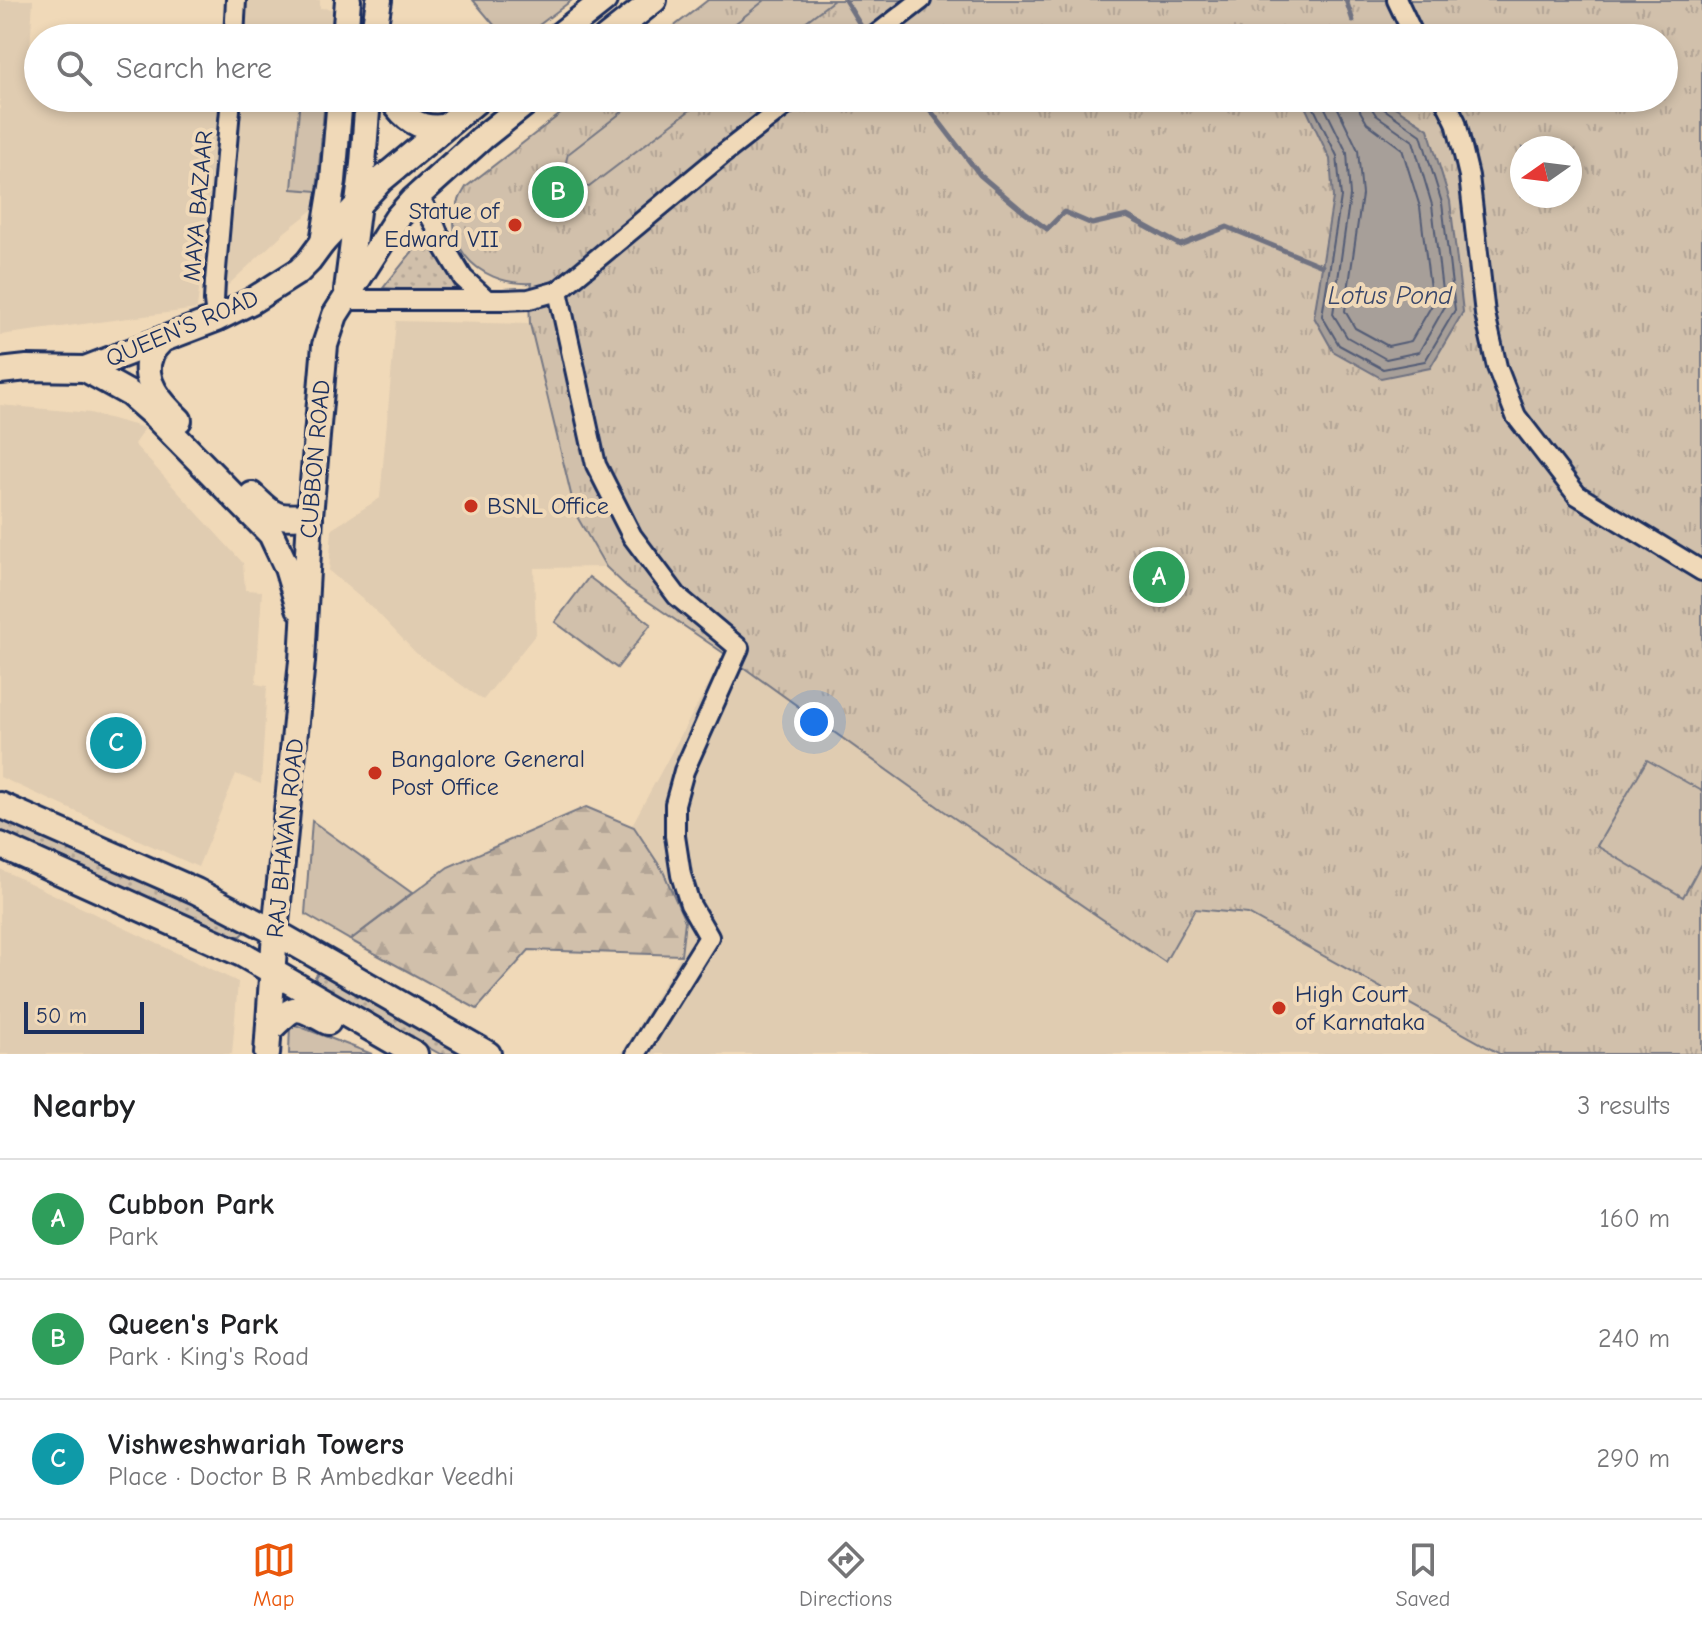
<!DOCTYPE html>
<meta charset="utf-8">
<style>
body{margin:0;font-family:"Comic Neue",sans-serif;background:#f2f2f2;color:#202124}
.compass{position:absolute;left:1510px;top:136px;width:72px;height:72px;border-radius:50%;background:#fff;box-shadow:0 4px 12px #0003;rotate:256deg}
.scale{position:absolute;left:24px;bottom:20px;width:120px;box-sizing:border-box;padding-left:8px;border:4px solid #1b2f5e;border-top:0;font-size:22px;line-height:28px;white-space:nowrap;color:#1b2f5e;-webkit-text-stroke:6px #f0d9b8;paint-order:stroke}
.you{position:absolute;left:814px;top:722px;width:28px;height:28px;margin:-20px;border:6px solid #fff;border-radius:50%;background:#1a73e8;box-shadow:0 0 0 12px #1a73e833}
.badge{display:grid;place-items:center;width:52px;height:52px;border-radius:50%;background:#ea580c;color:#fff;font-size:26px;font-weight:700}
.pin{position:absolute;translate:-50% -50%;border:4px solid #fff;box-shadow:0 2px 8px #0006}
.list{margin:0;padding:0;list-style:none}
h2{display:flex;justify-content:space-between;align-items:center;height:104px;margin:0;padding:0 32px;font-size:34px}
h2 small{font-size:26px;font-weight:400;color:#757577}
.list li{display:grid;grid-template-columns:52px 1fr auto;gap:24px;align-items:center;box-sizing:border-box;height:120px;padding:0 32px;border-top:2px solid #e0e0e0}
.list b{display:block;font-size:30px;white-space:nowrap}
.list p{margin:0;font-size:26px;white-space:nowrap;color:#757577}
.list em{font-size:26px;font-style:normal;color:#757577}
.icon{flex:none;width:44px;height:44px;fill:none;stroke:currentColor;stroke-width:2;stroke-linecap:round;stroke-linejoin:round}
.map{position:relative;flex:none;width:1702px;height:1054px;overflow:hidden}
.search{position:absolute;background:#fff;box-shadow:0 4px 12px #0003;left:24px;right:24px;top:24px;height:88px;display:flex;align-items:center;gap:20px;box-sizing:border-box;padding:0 28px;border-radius:44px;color:#757577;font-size:30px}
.sheet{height:464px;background:#fff}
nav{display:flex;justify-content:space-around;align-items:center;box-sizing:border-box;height:112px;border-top:2px solid #e0e0e0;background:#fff;font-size:22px;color:#757577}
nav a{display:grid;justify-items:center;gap:4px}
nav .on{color:#ea580c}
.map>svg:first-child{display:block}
.built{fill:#e0ccb1}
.grass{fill:url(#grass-dots);stroke:#767884;stroke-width:2}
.forest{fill:url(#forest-firs);stroke:#767884;stroke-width:2}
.park{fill:url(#park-tufts);stroke:#767884;stroke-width:2;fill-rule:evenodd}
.garden{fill:#d1c0ab;stroke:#767884;stroke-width:2}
.water{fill:#a79f99;stroke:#6f7281;stroke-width:2}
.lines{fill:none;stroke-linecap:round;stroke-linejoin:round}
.shore{stroke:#535c76;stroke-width:2}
.stream{stroke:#6f7281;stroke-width:5}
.minor-casing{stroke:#1b2f5e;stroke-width:24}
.major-casing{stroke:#1b2f5e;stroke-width:30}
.minor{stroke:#f0d9b8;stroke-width:18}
.major{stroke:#f0d9b8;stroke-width:24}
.poi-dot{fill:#c8321e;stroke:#f0d9b8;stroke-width:3}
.labels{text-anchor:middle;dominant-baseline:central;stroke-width:8;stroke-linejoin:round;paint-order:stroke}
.street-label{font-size:24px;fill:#1b2f5e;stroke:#f0d9b8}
.poi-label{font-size:24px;fill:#1b2f5e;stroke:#f0d9b8;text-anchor:start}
.water-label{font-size:26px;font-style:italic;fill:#37456a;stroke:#f0d9b8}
</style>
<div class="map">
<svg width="1702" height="1054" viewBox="0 0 1702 1054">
<defs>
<pattern id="grass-dots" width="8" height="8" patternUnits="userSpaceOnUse" patternTransform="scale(2)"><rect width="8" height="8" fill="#d1c0ab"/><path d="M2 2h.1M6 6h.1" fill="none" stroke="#b3a596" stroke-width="1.8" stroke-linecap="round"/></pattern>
<pattern id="forest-firs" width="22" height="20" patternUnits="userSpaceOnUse" patternTransform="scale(2)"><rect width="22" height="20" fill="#d1c0ab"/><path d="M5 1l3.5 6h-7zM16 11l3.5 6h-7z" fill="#b3a596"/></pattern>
<pattern id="park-tufts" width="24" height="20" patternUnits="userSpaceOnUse" patternTransform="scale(2)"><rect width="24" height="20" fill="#d1c0ab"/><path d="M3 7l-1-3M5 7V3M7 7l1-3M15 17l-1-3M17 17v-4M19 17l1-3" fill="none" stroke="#b3a596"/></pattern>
</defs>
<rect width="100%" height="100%" fill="#f0d9b8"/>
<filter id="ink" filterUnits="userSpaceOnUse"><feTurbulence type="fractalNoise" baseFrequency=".0125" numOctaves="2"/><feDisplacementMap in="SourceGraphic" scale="16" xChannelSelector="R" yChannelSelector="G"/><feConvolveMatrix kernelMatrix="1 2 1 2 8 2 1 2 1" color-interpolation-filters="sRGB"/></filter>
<g filter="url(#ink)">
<!-- built -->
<g class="built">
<polygon points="0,0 33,0 30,49 38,50 38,98 220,98 197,309 0,335"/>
<polygon points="247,0 320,0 320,8 334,9 332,38 244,38"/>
<polygon points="240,98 327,98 318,192 313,210 286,231 227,286"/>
<polygon points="396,321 530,324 576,515 606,567 534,568 536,634 483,700 416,653 375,610 329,571 332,529 380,498"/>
<polygon points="0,405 90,413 145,428 134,444 243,563 245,590 262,591 256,684 267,686 261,784 236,774 198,867 0,777"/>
<polygon points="725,654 944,811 1166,962 1195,909 1248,914 1500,1054 621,1054 681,955 626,836"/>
<polygon points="0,869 238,982 232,1054 0,1054"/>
</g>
<!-- grass -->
<g class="grass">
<path d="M428 232C435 251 441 268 457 282L452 292 383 288Z"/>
<polygon points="0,817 241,923 245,932 241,936 234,936 0,834"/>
<polygon points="322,972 468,1054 440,1054 318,985 315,977 318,973"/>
</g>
<!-- forest -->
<polygon class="forest" points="586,807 634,827 663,871 685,921 681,955 529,950 477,1009 350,940 448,867"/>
<!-- park -->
<g class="park">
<path d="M708 0H1702V1054H1500L1248 914 1195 909 1165 962 944 811 725 654 627 587 606 567 576 515 530 324 529 299 532 283C476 286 432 239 466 187L581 98H1664V38H659ZM1522 148H1570V196H1522Z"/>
<polygon points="589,577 651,624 617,668 555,622"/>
</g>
<!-- garden -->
<g class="garden">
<polygon points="473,0 572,0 522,38 505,38"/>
<polygon points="765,0 834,0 784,38 717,38"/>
<polygon points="300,98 325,98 317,191 292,189"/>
<path d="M640 98H706L589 187C572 187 562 170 568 154Z"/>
<polygon points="1647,760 1702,791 1702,862 1683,897 1597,846"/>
<polygon points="312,821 412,893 350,940 305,914"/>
<polygon points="290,1023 372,1054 289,1054"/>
</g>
<!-- water -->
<polygon class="water" points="1301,98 1387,98 1389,103 1428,129 1450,201 1463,312 1430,368 1381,378 1333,351 1314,317 1333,198 1330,159"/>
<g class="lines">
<!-- shore -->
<g class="shore">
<polyline points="1309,98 1337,156 1341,197 1322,316 1339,345 1383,369 1425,361 1455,310 1442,203 1421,135 1384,109 1380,98"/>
<polyline points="1320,98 1347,153 1350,196 1333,314 1347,337 1386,359 1419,352 1444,308 1432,205 1413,141 1376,115 1371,107 1370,98"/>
<polyline points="1333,98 1358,150 1362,195 1345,311 1355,328 1388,346 1411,341 1432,305 1420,207 1402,149 1367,123 1360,111 1358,98"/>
</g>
<!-- stream -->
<g class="stream">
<polyline points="845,0 867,36"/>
<polyline points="1346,0 1353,21"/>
<polyline points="921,98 980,175 1025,213 1047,229 1064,212 1092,224 1127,216 1180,245 1227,227 1322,266"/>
</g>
<defs>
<g id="minor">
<polyline points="1397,0 1415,38"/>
<polyline points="234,38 236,0"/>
<polyline points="872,38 921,0"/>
<polyline points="1444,98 1456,122 1469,176 1485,314 1497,367 1516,416 1577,495 1702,571"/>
<polyline points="418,195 434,223 442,243 463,278 486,299"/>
<polyline points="558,291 596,465 632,536 677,596 739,648 684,771 675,804 675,836 681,875 690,904 709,937 636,1054"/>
<polyline points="345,300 503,300 529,299 558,291 723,154 795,98"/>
<polyline points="216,319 214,301 215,281 231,98"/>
</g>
<g id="major">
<polyline points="345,38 348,0"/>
<polyline points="373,38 379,0"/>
<polyline points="556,38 604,0"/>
<polyline points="606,38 654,0"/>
<path d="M391 98C404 118 418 130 443 127"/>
<polyline points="323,242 333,181 340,98"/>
<polyline points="347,290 363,164 368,98"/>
<path d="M163 339C159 343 153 349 151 354 139 380 162 404 179 420"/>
<polyline points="85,369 130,394 155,416 271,534 287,568 299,608"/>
<polyline points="0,371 27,368 85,369 216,319 250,302 299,271 309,261 323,242 381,180 480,98"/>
<path d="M252 495C275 518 277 518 310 516"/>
<polyline points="0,805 196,891 275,932 488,1054"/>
<polyline points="0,845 242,954 415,1054"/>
<path d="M269 1030C297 1004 293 1004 328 1022"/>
<polyline points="267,1054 275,932 302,661 310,516 325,345 335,315 397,218 413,200 482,138 532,98"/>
</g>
</defs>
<!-- minor casing -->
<use href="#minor" class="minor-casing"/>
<!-- major casing -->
<use href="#major" class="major-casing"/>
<!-- minor -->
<use href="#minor" class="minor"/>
<!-- major -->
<use href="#major" class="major"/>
</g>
</g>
<!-- markers -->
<g class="poi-dot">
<circle cx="515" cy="225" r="8"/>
<circle cx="471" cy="506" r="8"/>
<circle cx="375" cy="773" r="8"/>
<circle cx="1279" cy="1008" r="8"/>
</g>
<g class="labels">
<!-- street labels -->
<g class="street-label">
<text transform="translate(198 206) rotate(-85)">MAYA BAZAAR</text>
<text transform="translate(182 328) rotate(-23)">QUEEN'S ROAD</text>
<text transform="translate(315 459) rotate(-85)">CUBBON ROAD</text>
<text transform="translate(285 838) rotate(-84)">RAJ BHAVAN ROAD</text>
</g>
<!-- poi labels -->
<g class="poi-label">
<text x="499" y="211" text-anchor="end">Statue of<tspan x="499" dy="28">Edward VII</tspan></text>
<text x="487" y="506">BSNL Office</text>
<text x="391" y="759">Bangalore General<tspan x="391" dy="28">Post Office</tspan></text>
<text x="1295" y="994">High Court<tspan x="1295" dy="28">of Karnataka</tspan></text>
</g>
<!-- water labels -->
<g class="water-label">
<text x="1390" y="296">Lotus Pond</text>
</g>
</g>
</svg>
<svg class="compass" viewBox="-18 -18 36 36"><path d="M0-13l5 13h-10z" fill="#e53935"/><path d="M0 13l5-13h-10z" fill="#757577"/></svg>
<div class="scale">50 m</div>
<div class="you"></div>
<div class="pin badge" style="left:1159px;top:577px;background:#2e9e5b">A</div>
<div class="pin badge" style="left:558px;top:192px;background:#2e9e5b">B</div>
<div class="pin badge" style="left:116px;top:743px;background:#0f9aa8">C</div>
<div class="search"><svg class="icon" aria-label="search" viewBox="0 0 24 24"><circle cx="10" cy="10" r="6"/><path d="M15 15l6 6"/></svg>Search here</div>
</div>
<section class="sheet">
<h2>Nearby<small>3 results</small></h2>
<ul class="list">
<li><span class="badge" style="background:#2e9e5b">A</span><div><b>Cubbon Park</b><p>Park</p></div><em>160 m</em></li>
<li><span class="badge" style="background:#2e9e5b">B</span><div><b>Queen's Park</b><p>Park · King's Road</p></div><em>240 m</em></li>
<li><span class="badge" style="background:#0f9aa8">C</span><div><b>Vishweshwariah Towers</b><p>Place · Doctor B R Ambedkar Veedhi</p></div><em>290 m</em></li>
</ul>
</section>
<nav>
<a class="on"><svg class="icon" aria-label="map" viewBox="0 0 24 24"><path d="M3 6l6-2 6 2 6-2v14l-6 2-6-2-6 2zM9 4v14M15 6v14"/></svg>Map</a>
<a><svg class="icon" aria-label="directions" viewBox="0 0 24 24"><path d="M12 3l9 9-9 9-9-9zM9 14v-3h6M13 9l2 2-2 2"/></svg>Directions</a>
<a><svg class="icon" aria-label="saved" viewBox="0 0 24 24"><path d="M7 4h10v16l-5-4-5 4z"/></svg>Saved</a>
</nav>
